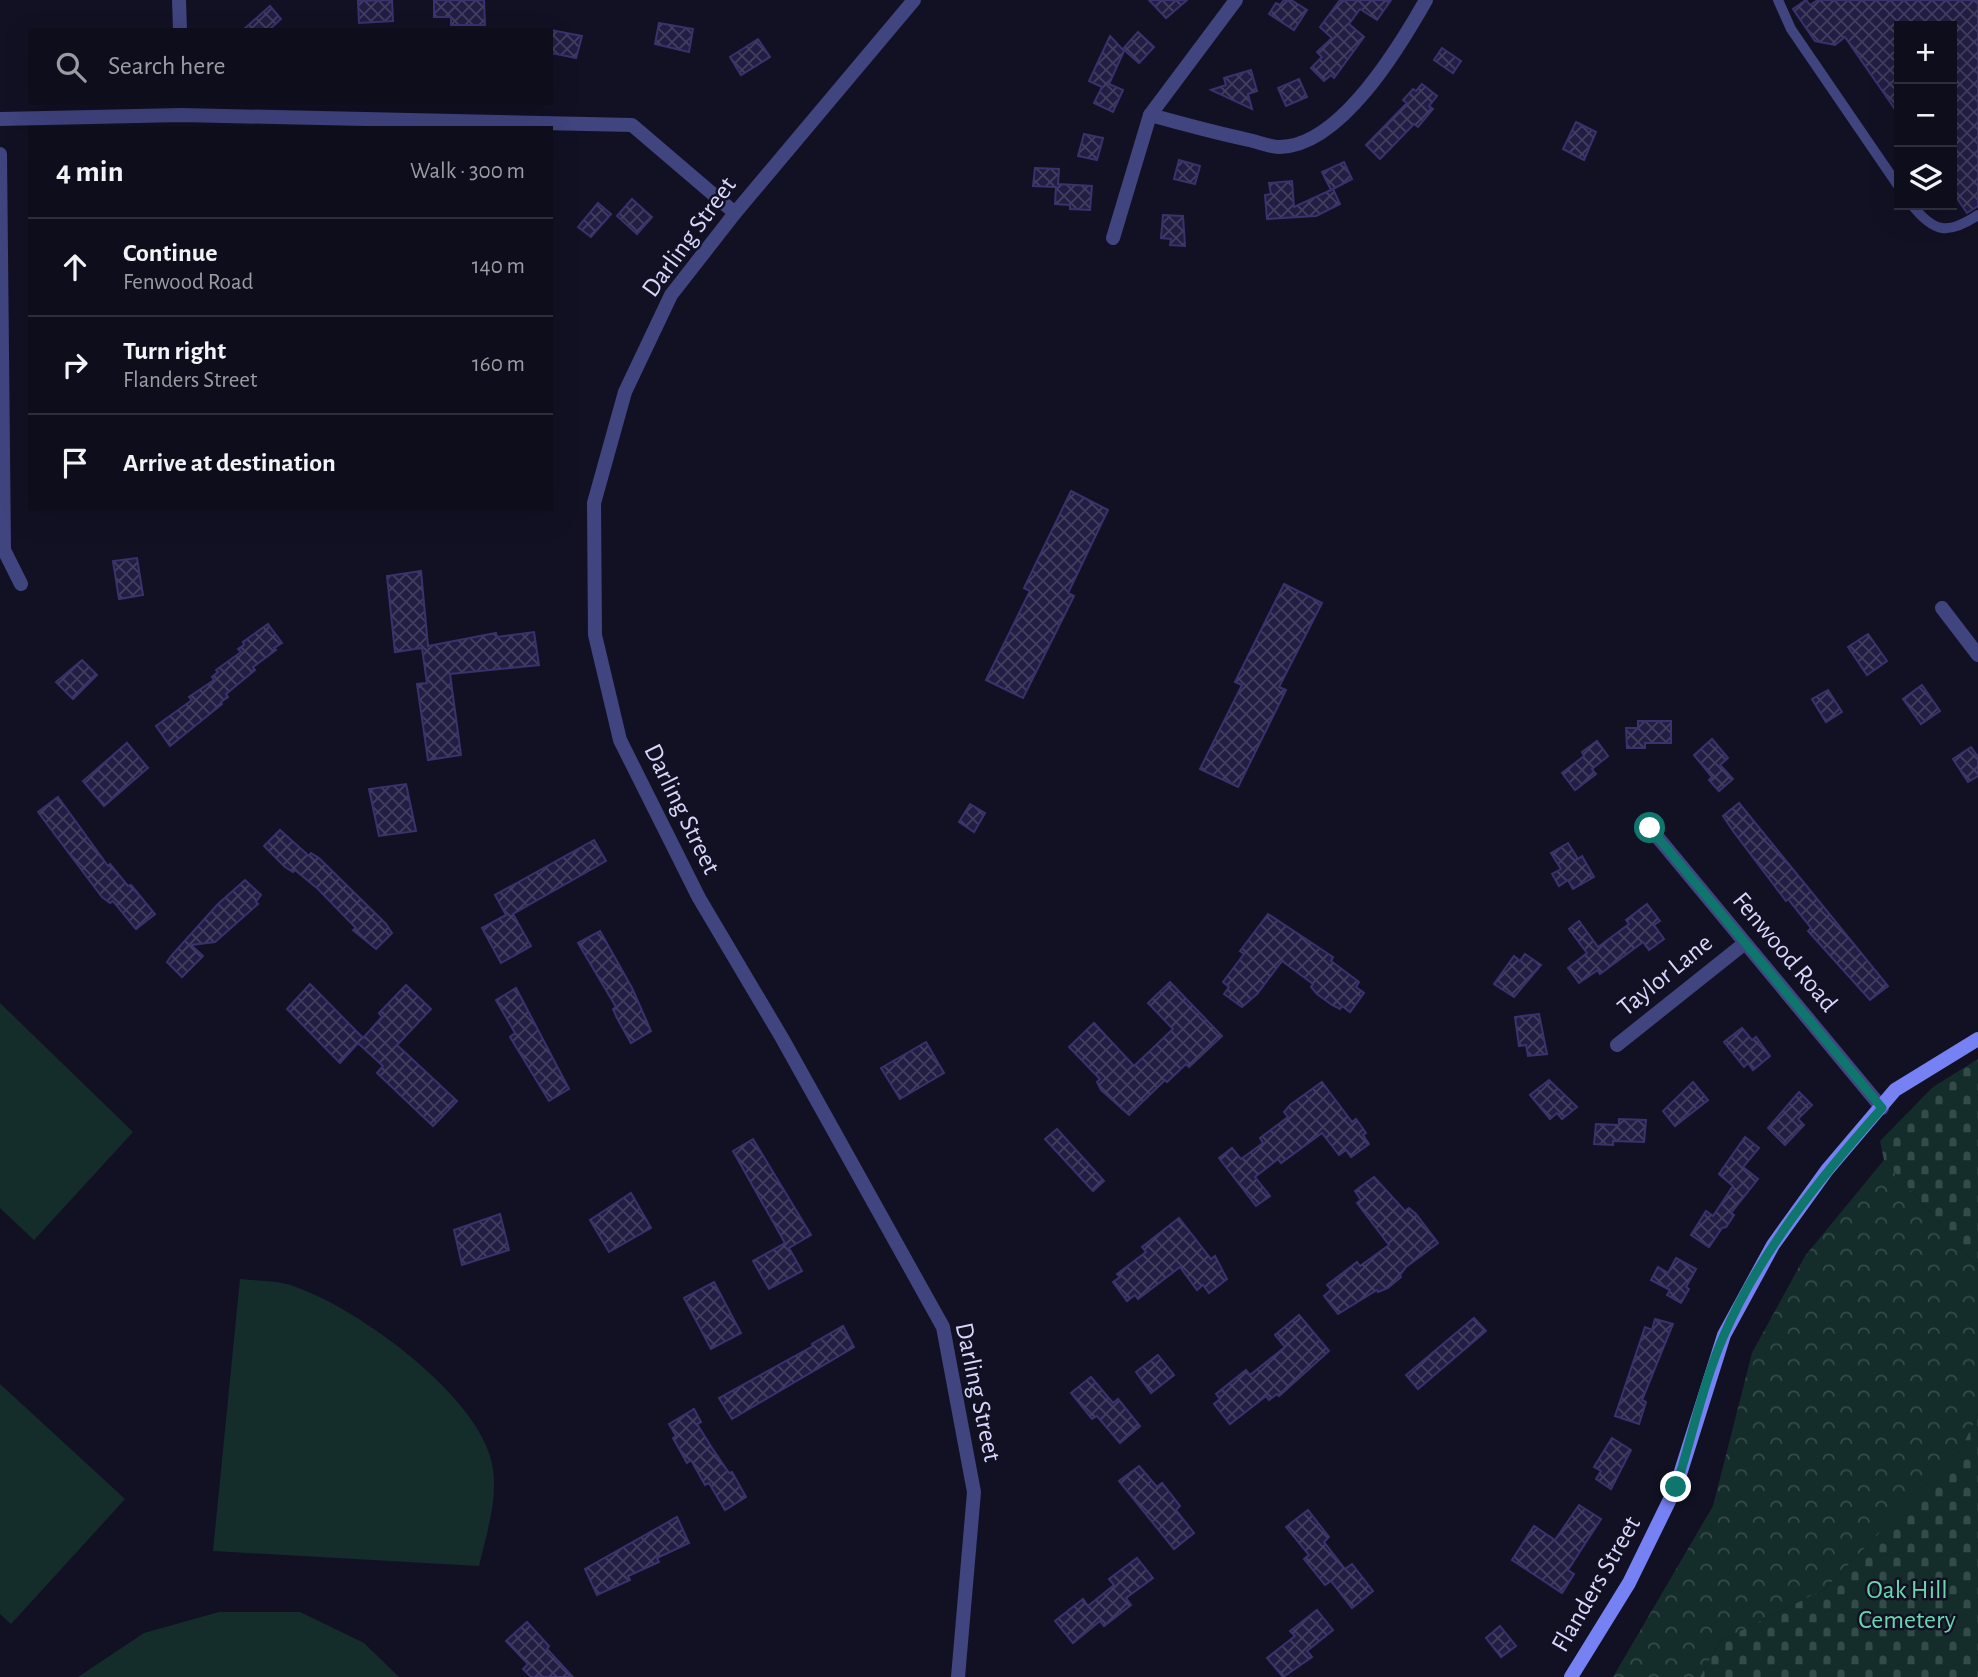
<!DOCTYPE html>
<meta charset="utf-8">
<style>
body{margin:0;font-family:"Alegreya Sans",sans-serif;background:#1c1b28;color:#f1f3f6}
.controls{position:absolute;right:21px;top:21px;display:grid;overflow:hidden;border-radius:0px;box-shadow:0 7px 28px #0002}
.controls button{width:63px;height:63px;display:grid;place-items:center;padding:0;border:0;border-bottom:2px solid #2e2d3a;background:#0e0d1b;color:#f1f3f6;font:35px sans-serif}
.stop{position:absolute;width:21px;height:21px;margin:-16px;border:5px solid #0f766e;border-radius:50%;background:#fff}
.stop.end{background:#0f766e;border-color:#fff;box-shadow:0 2px 7px #0008}
.list{margin:0;padding:0;list-style:none}
h2{display:flex;justify-content:space-between;align-items:center;height:91px;margin:0;padding:0 28px;font-size:30px}
h2 small{font-size:23px;font-weight:400;color:#9b9ca3}
.list li{display:grid;grid-template-columns:46px 1fr auto;gap:21px;align-items:center;box-sizing:border-box;height:98px;padding:0 28px;border-top:2px solid #2e2d3a}
.list b{display:block;font-size:26px;white-space:nowrap}
.list p{margin:0;font-size:23px;white-space:nowrap;color:#9b9ca3}
.list em{font-size:23px;font-style:normal;color:#9b9ca3}
.icon{flex:none;width:38px;height:38px;fill:none;stroke:currentColor;stroke-width:2;stroke-linecap:round;stroke-linejoin:round}
.map{position:relative;flex:none;width:1978px;height:1677px;overflow:hidden}
.search{position:absolute;background:#0e0d1b;box-shadow:0 7px 28px #0002;left:28px;top:28px;width:525px;height:77px;display:flex;align-items:center;gap:18px;box-sizing:border-box;padding:0 24px;border-radius:0px;color:#9b9ca3;font-size:26px}
.panel{position:absolute;background:#0e0d1b;box-shadow:0 7px 28px #0002;left:28px;top:126px;width:525px;height:385px;border-radius:0px}
.map>svg:first-child{display:block}
.green{fill:#142d2a}
.forest{fill:url(#forest-crowns)}
.cemetery{fill:url(#cemetery-stones)}
.building{fill:url(#building-cross-hatch);stroke:#38326d;stroke-width:2}
.lines{fill:none;stroke-linecap:round;stroke-linejoin:round}
.lane{stroke:#40447f;stroke-width:10}
.street{stroke:#40447f;stroke-width:14}
.secondary{stroke:#7681f3;stroke-width:14}
.route{stroke:#0f766e;stroke-width:9}
.labels{text-anchor:middle;dominant-baseline:central;stroke-width:5;stroke-linejoin:round;paint-order:stroke}
.street-label{font-size:26px;fill:#d7d7fc;stroke:#121124}
.park-label{font-size:26px;fill:#69d6af;stroke:#121124}
</style>
<div class="map">
<svg width="1978" height="1677" viewBox="0 0 1978 1677">
<defs>
<pattern id="forest-crowns" width="20" height="18" patternUnits="userSpaceOnUse" patternTransform="scale(1.75)"><rect width="20" height="18" fill="#142d2a"/><path d="M2 6a3 3 0 1 1 6 0M12 15a3 3 0 1 1 6 0" fill="none" stroke="#354b4a"/></pattern>
<pattern id="cemetery-stones" width="16" height="16" patternUnits="userSpaceOnUse" patternTransform="scale(1.75)"><rect width="16" height="16" fill="#142d2a"/><path d="M2 7V4a2 2 0 0 1 4 0v3zM10 15v-3a2 2 0 0 1 4 0v3z" fill="#354b4a"/></pattern>
<pattern id="building-cross-hatch" width="8" height="8" patternUnits="userSpaceOnUse" patternTransform="scale(1.75)"><rect width="8" height="8" fill="#221e43"/><path d="M0 0l8 8M0 8l8-8" fill="none" stroke="#413e5f"/></pattern>
</defs>
<rect width="100%" height="100%" fill="#121124"/>
<!-- green -->
<g class="green">
<polygon points="0,1003 133,1132 34,1240 0,1208"/>
<path d="M240 1279C257 1281 277 1280 293 1286 356 1307 470 1390 490 1456 501 1492 487 1531 479 1566L213 1551Z"/>
<polygon points="0,1384 125,1499 11,1624 0,1614"/>
<polygon points="219,1612 300,1612 364,1643 399,1677 78,1677 144,1633"/>
</g>
<!-- forest -->
<polygon class="forest" points="1884,1160 1978,1267 1978,1414 1961,1449 1825,1589 1720,1641 1700,1677 1613,1677 1713,1506 1752,1353 1805,1256"/>
<!-- cemetery -->
<g class="cemetery">
<polygon points="1978,1059 1978,1267 1884,1160 1880,1141 1933,1087"/>
<polygon points="1978,1414 1978,1677 1700,1677 1720,1641 1825,1589 1961,1449"/>
</g>
<!-- building -->
<g class="building">
<polygon points="392,0 393,21 359,23 358,1"/>
<polygon points="434,0 484,0 485,25 451,25 451,17 434,17"/>
<polygon points="1149,0 1187,0 1166,18"/>
<polygon points="1284,0 1291,0 1307,10 1294,30 1269,14 1276,3 1280,5"/>
<polygon points="1340,0 1391,0 1377,20 1360,9 1349,24 1364,37 1334,78 1331,75 1324,81 1311,68 1322,57 1317,52 1332,38 1320,27"/>
<polygon points="1806,0 1810,5 1818,0 1978,0 1978,206 1967,213 1952,191 1952,26 1899,26 1899,115 1845,37 1835,45 1815,41 1793,9"/>
<polygon points="270,6 281,19 269,30 243,30"/>
<polygon points="659,23 693,29 689,52 655,44"/>
<polygon points="551,30 582,36 576,58 551,53"/>
<polygon points="1138,32 1154,47 1139,63 1123,49"/>
<polygon points="1110,36 1124,51 1109,84 1123,90 1113,112 1094,103 1102,87 1089,81"/>
<polygon points="758,39 770,57 741,75 730,57"/>
<polygon points="1442,48 1461,61 1453,73 1434,60"/>
<polygon points="1251,70 1257,91 1248,94 1252,109 1211,90 1226,85 1224,78"/>
<polygon points="1299,79 1307,97 1286,106 1278,88"/>
<polygon points="1422,84 1437,96 1429,106 1433,109 1418,127 1414,124 1380,159 1366,145 1407,103 1403,100 1413,89 1416,91"/>
<polygon points="1576,122 1596,132 1584,160 1563,149"/>
<polygon points="1084,134 1103,138 1097,160 1078,156"/>
<polygon points="1179,160 1200,166 1195,184 1174,179"/>
<polygon points="1344,162 1352,179 1333,189 1340,204 1316,216 1267,219 1265,195 1271,194 1269,183 1292,181 1294,207 1331,190 1322,172"/>
<polygon points="1035,168 1059,169 1058,184 1092,186 1090,210 1070,209 1070,205 1055,204 1056,187 1033,186"/>
<polygon points="632,199 652,217 637,234 617,216"/>
<polygon points="598,203 611,214 591,237 578,227"/>
<polygon points="1163,215 1183,216 1185,246 1170,245 1171,239 1161,238"/>
<polygon points="1071,491 1108,510 1068,593 1074,596 1023,698 986,680 1030,591 1024,588"/>
<polygon points="137,558 143,595 119,599 113,561"/>
<polygon points="421,571 428,646 496,633 497,637 534,632 539,665 450,674 461,755 428,760 417,684 427,683 422,648 395,652 387,576"/>
<polygon points="1284,584 1322,603 1279,687 1286,690 1238,787 1200,769 1242,685 1235,682"/>
<polygon points="268,624 282,643 274,648 276,650 253,667 255,670 226,694 228,697 221,702 222,704 170,746 156,726 192,700 189,697 214,680 212,677 218,672 216,670 241,652 238,649 244,645 243,642"/>
<polygon points="1868,634 1887,661 1867,675 1848,647"/>
<polygon points="82,660 97,675 73,699 56,682"/>
<polygon points="1922,685 1940,711 1921,724 1903,699"/>
<polygon points="1828,690 1842,712 1826,722 1812,699"/>
<polygon points="1638,721 1671,721 1671,743 1645,743 1645,748 1627,748 1626,728 1638,728"/>
<polygon points="1712,739 1728,758 1720,765 1733,779 1719,791 1709,780 1712,777 1694,755"/>
<polygon points="1597,741 1608,756 1592,769 1596,774 1575,790 1562,773 1584,756 1582,752"/>
<polygon points="127,743 148,768 104,806 83,781"/>
<polygon points="1971,747 1978,757 1978,776 1968,782 1953,759"/>
<polygon points="406,784 416,831 379,836 369,789"/>
<polygon points="58,797 108,866 110,864 128,886 131,885 155,914 136,929 113,901 110,903 102,897 38,812"/>
<polygon points="1739,803 1888,986 1870,1000 1808,931 1811,928 1788,899 1786,901 1733,831 1723,816"/>
<polygon points="970,804 985,813 974,832 959,822"/>
<polygon points="280,830 309,856 311,853 319,858 386,924 392,933 376,949 353,930 356,928 318,889 295,870 293,872 285,867 264,846"/>
<polygon points="594,840 606,861 513,914 531,946 501,963 482,928 506,915 495,895"/>
<polygon points="1568,843 1578,859 1582,856 1594,877 1573,889 1568,880 1559,886 1552,874 1561,869 1551,853"/>
<polygon points="245,880 261,895 256,902 258,904 215,942 191,945 203,956 182,977 167,962 171,956 218,904"/>
<polygon points="1647,904 1660,921 1654,925 1664,939 1649,950 1643,942 1600,974 1598,970 1579,983 1568,968 1587,953 1569,929 1579,921 1598,947 1629,924 1626,920"/>
<polygon points="1268,914 1333,957 1331,961 1359,982 1356,987 1364,993 1350,1012 1342,1006 1340,1009 1332,1005 1317,994 1311,987 1313,984 1282,961 1257,994 1242,1007 1224,994 1229,987 1223,982 1244,954 1240,951"/>
<polygon points="600,931 632,988 651,1031 631,1043 617,1018 613,1009 616,1007 578,943"/>
<polygon points="1525,954 1541,965 1514,997 1494,984 1514,956 1520,961"/>
<polygon points="1170,982 1222,1036 1189,1067 1186,1064 1167,1082 1165,1080 1129,1115 1101,1090 1097,1082 1100,1079 1069,1047 1094,1023 1134,1066 1173,1029 1148,1003"/>
<polygon points="310,984 363,1038 382,1017 379,1013 406,985 431,1009 397,1045 457,1101 433,1126 377,1073 383,1066 358,1043 340,1063 287,1009"/>
<polygon points="516,988 569,1089 549,1101 510,1037 515,1033 496,1000"/>
<polygon points="1539,1014 1547,1054 1528,1056 1526,1045 1519,1046 1515,1017"/>
<polygon points="1742,1028 1752,1040 1756,1037 1770,1056 1753,1070 1748,1063 1744,1067 1724,1042"/>
<polygon points="926,1042 944,1073 900,1099 881,1068"/>
<polygon points="1549,1080 1577,1107 1562,1119 1557,1113 1550,1119 1530,1095"/>
<polygon points="1322,1082 1352,1122 1356,1119 1366,1133 1363,1135 1369,1144 1351,1157 1346,1150 1339,1155 1322,1133 1281,1163 1278,1159 1255,1177 1270,1196 1256,1206 1219,1158 1232,1148 1241,1159 1263,1143 1260,1138 1288,1117 1284,1112 1290,1105"/>
<polygon points="1693,1082 1708,1100 1675,1126 1663,1111"/>
<polygon points="1799,1092 1812,1105 1798,1119 1804,1125 1785,1145 1768,1128"/>
<polygon points="1619,1119 1646,1120 1644,1142 1613,1141 1613,1145 1594,1144 1596,1124 1619,1125"/>
<polygon points="1057,1129 1104,1181 1093,1191 1045,1139"/>
<polygon points="1745,1137 1759,1148 1743,1167 1758,1179 1731,1213 1734,1215 1726,1227 1722,1228 1709,1247 1691,1235 1706,1211 1713,1216 1733,1186 1719,1174"/>
<polygon points="753,1139 811,1235 789,1248 802,1271 769,1289 753,1261 785,1243 733,1151"/>
<polygon points="1374,1177 1405,1211 1409,1208 1416,1214 1438,1243 1406,1267 1400,1275 1401,1277 1388,1288 1378,1292 1377,1290 1338,1314 1324,1296 1331,1290 1327,1285 1357,1262 1360,1266 1389,1245 1357,1203 1361,1200 1355,1191"/>
<polygon points="631,1193 651,1228 609,1252 590,1220"/>
<polygon points="500,1214 509,1250 462,1265 454,1230"/>
<polygon points="1179,1218 1211,1259 1215,1256 1227,1279 1209,1293 1203,1285 1197,1290 1180,1267 1138,1299 1135,1295 1127,1301 1113,1282 1120,1277 1117,1274 1146,1252 1142,1247"/>
<polygon points="1676,1258 1696,1269 1686,1287 1689,1289 1681,1303 1667,1295 1670,1290 1651,1280 1658,1267 1668,1273"/>
<polygon points="714,1282 741,1333 711,1349 684,1298"/>
<polygon points="1299,1315 1329,1351 1279,1396 1277,1394 1269,1400 1266,1396 1230,1424 1214,1404 1220,1399 1216,1394 1246,1370 1250,1375 1285,1347 1275,1335"/>
<polygon points="1474,1318 1486,1331 1418,1389 1406,1375"/>
<polygon points="1655,1319 1673,1324 1642,1400 1646,1402 1639,1424 1615,1416 1645,1327 1652,1330"/>
<polygon points="843,1326 854,1347 732,1419 719,1398 813,1346 812,1344"/>
<polygon points="1158,1355 1174,1375 1151,1393 1136,1372"/>
<polygon points="1091,1377 1113,1403 1118,1399 1140,1426 1120,1443 1097,1416 1092,1419 1071,1393"/>
<polygon points="694,1409 701,1422 697,1424 712,1448 729,1473 732,1472 746,1497 725,1510 709,1483 705,1485 691,1460 687,1463 673,1438 676,1436 669,1424"/>
<polygon points="1612,1438 1631,1450 1611,1489 1596,1479 1601,1471 1594,1467"/>
<polygon points="1139,1466 1157,1487 1162,1483 1180,1506 1176,1510 1194,1533 1174,1549 1119,1481"/>
<polygon points="1579,1505 1601,1519 1568,1570 1574,1574 1562,1593 1512,1560 1534,1526 1555,1540"/>
<polygon points="1308,1510 1329,1537 1324,1542 1345,1569 1352,1564 1373,1591 1352,1608 1331,1581 1325,1585 1304,1559 1309,1555 1286,1527"/>
<polygon points="677,1517 689,1543 657,1558 659,1562 628,1576 630,1580 597,1595 585,1569"/>
<polygon points="1137,1558 1153,1578 1126,1598 1131,1605 1104,1626 1100,1621 1073,1643 1055,1621 1083,1599 1088,1606 1114,1585 1109,1579"/>
<polygon points="1317,1610 1333,1630 1307,1651 1312,1657 1283,1677 1267,1658 1295,1636 1290,1631"/>
<polygon points="527,1622 549,1646 547,1649 573,1677 531,1677 523,1669 528,1664 506,1641"/>
<polygon points="1500,1626 1516,1646 1501,1657 1486,1638"/>
</g>
<g class="lines">
<!-- lane -->
<g class="lane">
<polyline points="1778,0 1791,29 1899,187"/>
<path d="M1912 205C1934 233 1948 235 1978 215"/>
</g>
<!-- street -->
<g class="street">
<polyline points="179,0 180,30"/>
<polyline points="914,0 735,213 671,295 625,392 594,503 595,635 620,740 699,898 782,1038 943,1327 974,1492 958,1677"/>
<path d="M1150 115C1183 124 1215 133 1249 140 1258 142 1270 147 1280 147 1341 146 1400 46 1426 0"/>
<polyline points="0,119 182,115 632,125 735,213"/>
<polyline points="0,154 4,550 21,584"/>
<polyline points="1113,238 1150,115 1236,0"/>
<polyline points="1942,608 1978,655"/>
<polyline points="1650,828 1882,1108"/>
<polyline points="1617,1045 1745,943"/>
</g>
<!-- secondary -->
<polyline class="secondary" points="1571,1677 1629,1583 1676,1487 1724,1335 1773,1245 1827,1170 1895,1090 1978,1039"/>
</g>
<g class="lines">
<!-- route -->
<path class="route" d="M1650 828 1882 1108C1821 1177 1761 1250 1724 1335 1703 1383 1692 1437 1676 1487"/>
</g>
<g class="labels">
<!-- street labels -->
<g class="street-label">
<text transform="translate(689 237) rotate(-54)">Darling Street</text>
<text transform="translate(682 809) rotate(64)">Darling Street</text>
<text transform="translate(1785 952) rotate(50)">Fenwood Road</text>
<text transform="translate(1665 975) rotate(-39)">Taylor Lane</text>
<text transform="translate(978 1392) rotate(78)">Darling Street</text>
<text transform="translate(1596 1584) rotate(-60)">Flanders Street</text>
</g>
<!-- park labels -->
<g class="park-label">
<text x="1907" y="1590">Oak Hill<tspan x="1907" dy="30">Cemetery</tspan></text>
</g>
</g>
</svg>
<div class="controls">
<button>+</button>
<button>−</button>
<button><svg class="icon" aria-label="layers" viewBox="0 0 24 24"><path d="M12 4l9 5-9 5-9-5zM3 14l9 5 9-5"/></svg></button>
</div>
<div class="stop" style="left:1650px;top:828px"></div>
<div class="stop end" style="left:1676px;top:1487px"></div>
<div class="search"><svg class="icon" aria-label="search" viewBox="0 0 24 24"><circle cx="10" cy="10" r="6"/><path d="M15 15l6 6"/></svg>Search here</div>
<section class="panel">
<h2>4 min<small>Walk · 300 m</small></h2>
<ul class="list">
<li><svg class="icon" aria-label="ahead" viewBox="0 0 24 24"><path d="M12 20V5M6 11l6-6 6 6"/></svg><div><b>Continue</b><p>Fenwood Road</p></div><em>140 m</em></li>
<li><svg class="icon" aria-label="right" viewBox="0 0 24 24"><path d="M7 20v-9h11M14 6l5 5-5 5"/></svg><div><b>Turn right</b><p>Flanders Street</p></div><em>160 m</em></li>
<li><svg class="icon" aria-label="arrive" viewBox="0 0 24 24"><path d="M6 21V4h12l-3 4 3 4H6"/></svg><div><b>Arrive at destination</b></div></li>
</ul>
</section>
</div>
